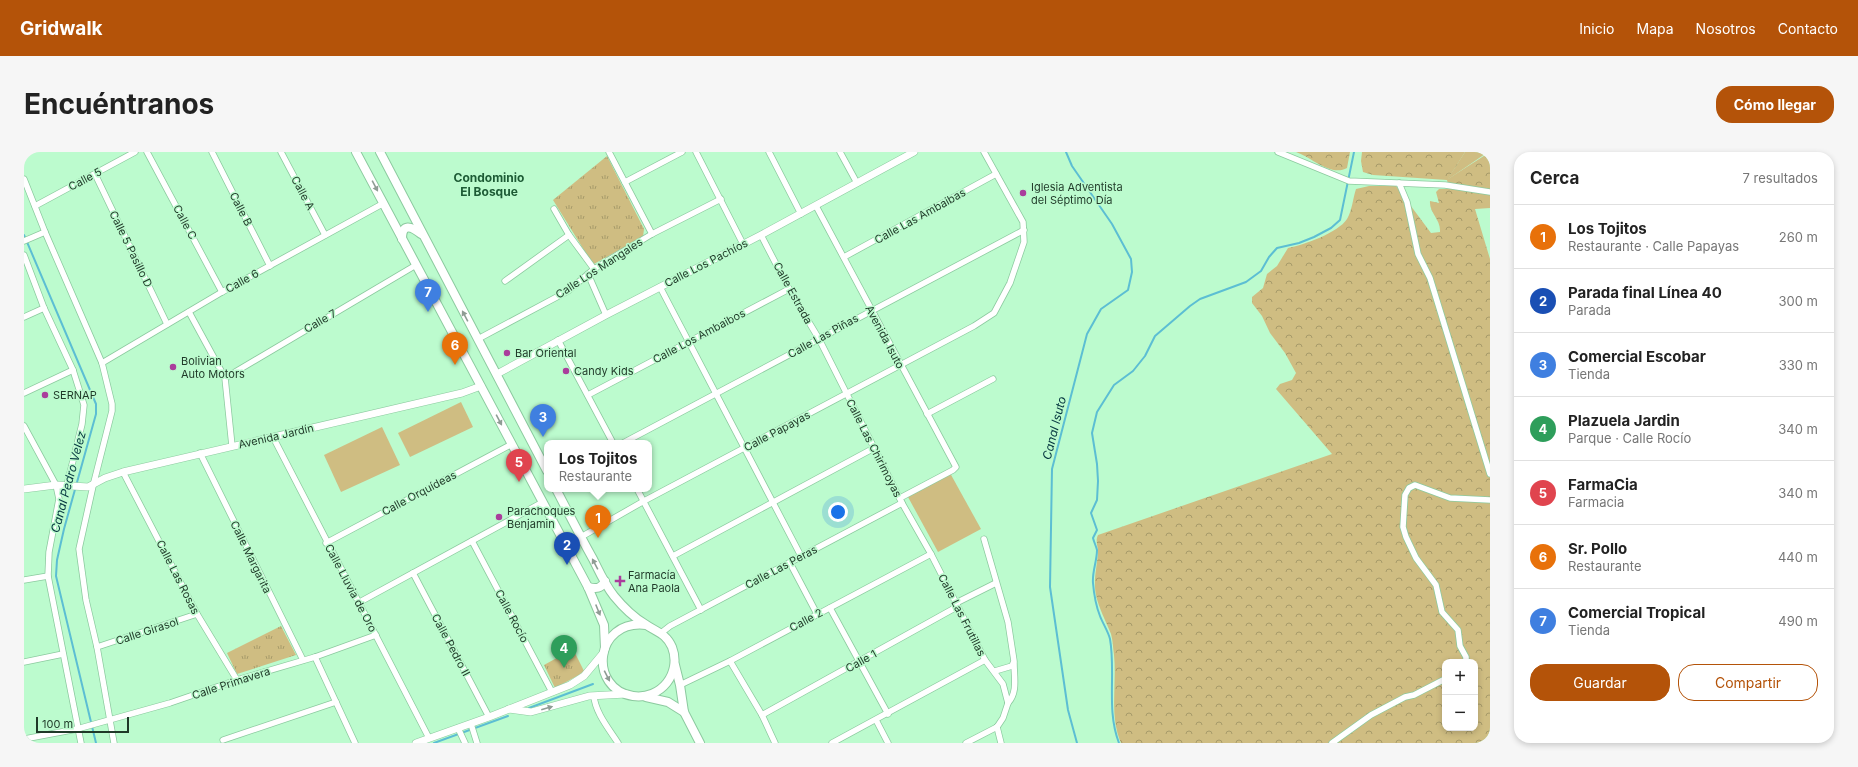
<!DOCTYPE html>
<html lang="es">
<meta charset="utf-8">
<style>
body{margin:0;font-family:Inter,sans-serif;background:#f6f6f6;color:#222}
.controls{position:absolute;right:12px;bottom:12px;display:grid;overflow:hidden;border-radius:8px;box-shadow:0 2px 6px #0003}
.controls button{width:36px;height:36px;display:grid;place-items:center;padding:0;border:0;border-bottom:1px solid #e0e0e0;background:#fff;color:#222;font:20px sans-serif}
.scale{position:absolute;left:12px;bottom:10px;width:93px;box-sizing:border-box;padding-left:4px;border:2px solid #1f3928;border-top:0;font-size:11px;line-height:14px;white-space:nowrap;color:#1f3928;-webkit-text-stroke:3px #bcfbce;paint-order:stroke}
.you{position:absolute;left:814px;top:360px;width:14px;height:14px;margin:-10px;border:3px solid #fff;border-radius:50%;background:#1a73e8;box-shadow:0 0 0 6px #1a73e833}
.badge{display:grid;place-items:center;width:26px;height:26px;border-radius:50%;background:#b45309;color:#fff;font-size:13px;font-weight:700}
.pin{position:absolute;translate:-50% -33px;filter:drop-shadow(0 1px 2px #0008)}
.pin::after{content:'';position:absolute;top:21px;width:14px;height:12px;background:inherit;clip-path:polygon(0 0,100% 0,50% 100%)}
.popup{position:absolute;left:520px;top:288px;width:108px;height:52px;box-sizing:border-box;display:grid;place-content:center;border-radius:8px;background:#fff;filter:drop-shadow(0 1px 3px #0005);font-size:13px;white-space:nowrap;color:#767676}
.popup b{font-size:15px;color:#222}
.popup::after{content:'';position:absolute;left:50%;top:100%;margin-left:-8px;border:8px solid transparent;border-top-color:#fff}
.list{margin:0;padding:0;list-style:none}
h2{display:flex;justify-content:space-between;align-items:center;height:52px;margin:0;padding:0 16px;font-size:17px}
h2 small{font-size:13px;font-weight:400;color:#767676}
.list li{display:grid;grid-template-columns:26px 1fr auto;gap:12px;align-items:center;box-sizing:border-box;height:64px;padding:0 16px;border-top:1px solid #e0e0e0}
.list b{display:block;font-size:15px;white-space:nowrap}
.list p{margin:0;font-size:13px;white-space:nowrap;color:#767676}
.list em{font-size:13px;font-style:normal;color:#767676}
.actions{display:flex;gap:8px;padding:12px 16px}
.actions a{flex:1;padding:9px 0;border:1px solid #b45309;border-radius:16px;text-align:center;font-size:14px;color:#b45309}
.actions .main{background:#b45309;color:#fff}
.map{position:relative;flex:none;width:1466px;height:591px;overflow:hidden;border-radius:16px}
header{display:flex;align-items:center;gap:24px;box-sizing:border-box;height:56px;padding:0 20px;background:#b45309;color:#fff}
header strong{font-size:19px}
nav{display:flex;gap:22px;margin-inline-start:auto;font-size:14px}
.intro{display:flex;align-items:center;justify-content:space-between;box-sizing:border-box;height:96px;padding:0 24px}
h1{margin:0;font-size:28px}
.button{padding:10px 18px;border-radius:16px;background:#b45309;color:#fff;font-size:14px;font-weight:700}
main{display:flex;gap:24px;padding:0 24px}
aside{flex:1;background:#fff;border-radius:16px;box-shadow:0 2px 6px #0003}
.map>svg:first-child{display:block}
.grass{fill:#cfbd82}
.forest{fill:url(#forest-crowns);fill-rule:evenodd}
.park{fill:url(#park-tufts)}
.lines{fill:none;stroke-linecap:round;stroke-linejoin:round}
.stream{stroke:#5cbed3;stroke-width:2}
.minor-casing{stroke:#8cca9f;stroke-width:7}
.tertiary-casing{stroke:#8cca9f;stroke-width:8}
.secondary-casing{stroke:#8cca9f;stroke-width:10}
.minor{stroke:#fff;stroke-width:5.5}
.tertiary{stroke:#fff;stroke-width:7}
.secondary{stroke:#fff;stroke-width:8}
.oneway{fill:#8f9c94}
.poi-dot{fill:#aa3d9c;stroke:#bcfbce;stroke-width:1.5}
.labels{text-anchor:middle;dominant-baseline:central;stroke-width:3;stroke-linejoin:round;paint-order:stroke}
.street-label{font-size:11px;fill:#1f3928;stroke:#bcfbce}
.poi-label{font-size:11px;fill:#1f3928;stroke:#bcfbce;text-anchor:start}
.neighbourhood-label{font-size:12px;font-weight:bold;fill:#1d5b35;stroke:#bcfbce}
.water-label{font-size:12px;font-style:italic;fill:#05363f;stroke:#bcfbce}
</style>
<header>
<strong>Gridwalk</strong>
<nav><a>Inicio</a><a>Mapa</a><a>Nosotros</a><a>Contacto</a></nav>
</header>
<div class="intro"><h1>Encuéntranos</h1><a class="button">Cómo llegar</a></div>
<main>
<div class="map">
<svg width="1466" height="591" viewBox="0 0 1466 591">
<defs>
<pattern id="forest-crowns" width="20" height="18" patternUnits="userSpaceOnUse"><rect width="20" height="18" fill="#cfbd82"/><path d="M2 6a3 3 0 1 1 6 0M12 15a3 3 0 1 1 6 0" fill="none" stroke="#a79b6a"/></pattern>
<pattern id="park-tufts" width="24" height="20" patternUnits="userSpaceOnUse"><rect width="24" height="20" fill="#cfbd82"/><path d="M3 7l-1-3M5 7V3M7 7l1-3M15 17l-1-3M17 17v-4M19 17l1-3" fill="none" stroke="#a79b6a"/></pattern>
</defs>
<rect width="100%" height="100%" fill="#bcfbce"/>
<!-- grass -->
<g class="grass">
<polygon points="1441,0 1464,0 1423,28"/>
<polygon points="437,250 449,275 386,305 374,281"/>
<polygon points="358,275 376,313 317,340 300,303"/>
<polygon points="926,321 957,377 914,400 884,345"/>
</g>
<!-- forest -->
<g class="forest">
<path d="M1272 0H1326L1323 16C1307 25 1287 5 1272 0Z"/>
<path d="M1338 0H1441L1424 27 1466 0V56L1451 57 1466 107V591H1097C1085 563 1093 533 1090 503 1089 497 1089 489 1087 482 1082 469 1075 457 1072 443 1069 427 1073 416 1074 400 1074 394 1071 389 1074 383L1308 302 1252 237 1256 232 1268 228 1272 221 1261 201 1246 181 1238 164 1228 151V145L1239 136 1243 122 1253 114 1264 96C1279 93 1314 81 1323 67 1328 59 1329 46 1332 37L1345 34H1372L1407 81 1416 80C1417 67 1405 61 1406 49L1415 51 1412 40 1415 37H1425L1423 28 1349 23 1339 20 1337 9ZM1421 510H1451V576H1421Z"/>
</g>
<!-- park -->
<g class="park">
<polygon points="583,4 620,77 619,85 570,112 568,111 529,48"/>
<polygon points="257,474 272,503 213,522 203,501"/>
<polygon points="549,497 560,519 555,523 531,536 520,513"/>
</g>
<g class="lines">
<!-- stream -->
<g class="stream">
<polyline points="1042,0 1048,14 1088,72 1107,107 1108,120 1104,138 1077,157 1063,182 1028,317 1026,435 1044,558 1053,591"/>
<polyline points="0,83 72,252 72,262 40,377 33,408 32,424 72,591"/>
<polyline points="505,556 569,532"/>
<polyline points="410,591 484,564"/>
<path d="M1095 591C1082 558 1092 521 1086 487 1084 479 1079 472 1076 464 1072 454 1070 443 1069 431 1068 420 1073 409 1073 398 1072 394 1070 390 1069 386L1073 378 1067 361 1073 348 1074 329 1073 312 1068 281 1073 260 1090 233 1109 219 1121 204 1131 184 1166 154 1176 147 1222 130 1237 119 1245 105 1253 96 1275 91 1290 85 1307 76 1316 68 1330 0"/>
</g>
<defs>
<g id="minor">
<polyline points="123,0 198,140"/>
<polyline points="188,0 246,114"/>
<polyline points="257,0 301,83"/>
<polyline points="585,0 628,82"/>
<polyline points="672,0 719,92"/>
<polyline points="745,0 777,62"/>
<polyline points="816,0 833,31"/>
<polyline points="1254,0 1325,29 1421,33 1466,40"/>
<polyline points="71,22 143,172"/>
<polyline points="0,27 21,80 78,211 88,252 88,259 69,334 55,397 62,448 73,495 90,591"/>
<polyline points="601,30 658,0"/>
<polyline points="1375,31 1383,50 1394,102 1406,126 1466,322"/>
<polyline points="11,54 111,0"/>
<polyline points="792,54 932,315 929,318 876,346"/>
<polyline points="530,57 545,83 570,117"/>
<polyline points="737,83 765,137 795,187 878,351 907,402 961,508 979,532 984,551 979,566 973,575"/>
<polyline points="0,89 21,80"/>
<polyline points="0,103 20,156 49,218 60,253 58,272 43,333"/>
<polyline points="820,105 972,22"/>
<polyline points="564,122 582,163"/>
<polyline points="481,129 545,83"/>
<polyline points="636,135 777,404"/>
<polyline points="165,160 201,226 208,294"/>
<polyline points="0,165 20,156"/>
<polyline points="454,187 544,139 570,117 628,82 697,47"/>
<polyline points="534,188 589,291"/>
<polyline points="78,211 198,140 360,51"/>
<polyline points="201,226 392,113"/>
<polyline points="0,241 49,218"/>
<polyline points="564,243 765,137"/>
<polyline points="903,262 969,227"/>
<polyline points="0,274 32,333 35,347 25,400 24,424 57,591"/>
<polyline points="249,285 405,586"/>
<polyline points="599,291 1000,78"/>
<polyline points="176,301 279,508"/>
<polyline points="99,320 173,462 213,528"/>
<polyline points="613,337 677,458"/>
<polyline points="557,385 620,349 950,174 970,161 986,131 1000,90 999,70 960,0"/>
<polyline points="960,387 984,470 990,509 988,514 971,519"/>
<polyline points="448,389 528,540"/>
<polyline points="302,391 488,292"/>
<polyline points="649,404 850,296"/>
<polyline points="766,411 793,462"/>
<polyline points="389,421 465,565"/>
<polyline points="0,428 24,424"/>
<polyline points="334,451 519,350"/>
<polyline points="806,456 864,562"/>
<polyline points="637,481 646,474 878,351"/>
<polyline points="73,495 173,462"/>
<polyline points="291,505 331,591"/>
<polyline points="706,509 738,563 751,591"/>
<polyline points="0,510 39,502"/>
<polyline points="1442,510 1442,505 1436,494 1434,478 1418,460 1412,433 1392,406 1382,385 1379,375 1381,343 1385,336 1391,333 1426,346 1466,348"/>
<polyline points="656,533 706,509 907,402"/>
<path d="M570 544C571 560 585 577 594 591"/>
<path d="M984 551C994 540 990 525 990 511"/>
<polyline points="738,563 929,457 932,451 972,431"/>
<polyline points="852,568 864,591"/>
<polyline points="447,572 453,591"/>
<polyline points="973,575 977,591"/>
<polyline points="434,576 441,591"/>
<polyline points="0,587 53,577 146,551 213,528 291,505 352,483"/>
<polyline points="199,588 312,550"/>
<polyline points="808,591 961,508"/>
<polyline points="942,591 973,575"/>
<polyline points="1308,591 1347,563 1381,545 1390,543 1421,527"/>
</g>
<g id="tertiary">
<polyline points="473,222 582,163 737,83 890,0"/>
<polyline points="0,337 32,333 64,335 81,326 99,320 438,241 457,234"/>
<polyline points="485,557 507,560 565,544 602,542"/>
<polyline points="392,591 465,565 546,533 560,524 580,500"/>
</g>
<g id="secondary">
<polyline points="332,0 564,435 580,473 581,496"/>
<polyline points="356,0 523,319"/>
<path d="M378 87C378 71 387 74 397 82"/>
<path d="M532 337C544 360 556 384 569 407 575 419 581 433 590 444 599 455 609 465 621 472 632 480 642 481 648 495 658 521 637 548 609 544 564 537 570 467 622 473"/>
<path d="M564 435C572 437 577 437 581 429"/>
<polyline points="651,513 656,533 660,560 676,591"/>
<polyline points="622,545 644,550 660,560"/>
</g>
</defs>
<!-- minor casing -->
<use href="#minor" class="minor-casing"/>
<!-- tertiary casing -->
<use href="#tertiary" class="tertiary-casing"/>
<!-- secondary casing -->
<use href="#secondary" class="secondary-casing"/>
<!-- minor -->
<use href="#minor" class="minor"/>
<!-- tertiary -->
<use href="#tertiary" class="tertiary"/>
<!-- secondary -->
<use href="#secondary" class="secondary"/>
</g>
<!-- one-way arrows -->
<defs><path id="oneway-solid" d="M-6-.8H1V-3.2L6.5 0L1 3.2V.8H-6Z"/></defs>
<g class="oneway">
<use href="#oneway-solid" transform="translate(351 34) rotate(62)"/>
<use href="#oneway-solid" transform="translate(441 164) rotate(-118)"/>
<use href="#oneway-solid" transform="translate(475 268) rotate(62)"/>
<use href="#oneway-solid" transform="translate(571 412) rotate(-118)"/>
<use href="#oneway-solid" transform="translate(574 458) rotate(68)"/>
<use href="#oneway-solid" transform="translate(583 524) rotate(63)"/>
<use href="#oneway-solid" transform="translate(523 556) rotate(-16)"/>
</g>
<!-- markers -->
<g class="poi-dot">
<circle cx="999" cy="41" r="4"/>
<circle cx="483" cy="201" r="4"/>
<circle cx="149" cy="215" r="4"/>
<circle cx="542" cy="219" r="4"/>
<circle cx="21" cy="243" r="4"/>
<circle cx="475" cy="365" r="4"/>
<path d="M594 423h4v4h4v4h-4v4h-4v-4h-4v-4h4z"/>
</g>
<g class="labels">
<!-- street labels -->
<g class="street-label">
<text transform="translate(61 27) rotate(-28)">Calle 5</text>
<text transform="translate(279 41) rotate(62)">Calle A</text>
<text transform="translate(217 57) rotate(63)">Calle B</text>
<text transform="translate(896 64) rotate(-29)">Calle Las Ambaibas</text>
<text transform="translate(161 70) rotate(62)">Calle C</text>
<text transform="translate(107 97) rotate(64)">Calle 5 Pasillo D</text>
<text transform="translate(682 111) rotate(-27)">Calle Los Pachíos</text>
<text transform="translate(575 116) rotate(-33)">Calle Los Mangales</text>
<text transform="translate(218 129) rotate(-29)">Calle 6</text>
<text transform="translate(769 141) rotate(61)">Calle Estrada</text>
<text transform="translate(296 169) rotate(-30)">Calle 7</text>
<text transform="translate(675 184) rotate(-28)">Calle Los Ambaibos</text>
<text transform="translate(799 184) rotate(-29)">Calle Las Piñas</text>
<text transform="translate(861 185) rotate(62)">Avenida Isuto</text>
<text transform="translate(753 279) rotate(-28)">Calle Papayas</text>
<text transform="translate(252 284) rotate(-13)">Avenida Jardín</text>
<text transform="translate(850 296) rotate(63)">Calle Las Chirimoyas</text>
<text transform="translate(395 341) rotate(-28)">Calle Orquídeas</text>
<text transform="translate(227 405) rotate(64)">Calle Margarita</text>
<text transform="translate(757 415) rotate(-28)">Calle Las Peras</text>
<text transform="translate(154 425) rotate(63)">Calle Las Rosas</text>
<text transform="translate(327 436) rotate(62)">Calle Lluvia de Oro</text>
<text transform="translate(938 463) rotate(63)">Calle Las Frutillas</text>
<text transform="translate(488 464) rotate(62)">Calle Rocío</text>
<text transform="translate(782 468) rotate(-28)">Calle 2</text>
<text transform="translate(123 479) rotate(-18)">Calle Girasol</text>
<text transform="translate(427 493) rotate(62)">Calle Pedro II</text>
<text transform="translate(837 509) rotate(-29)">Calle 1</text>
<text transform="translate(207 531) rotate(-18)">Calle Primavera</text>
</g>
<!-- poi labels -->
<g class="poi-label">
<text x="1007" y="35">Iglesia Adventista<tspan x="1007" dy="13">del Séptimo Día</tspan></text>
<text x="491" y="201">Bar Oriental</text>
<text x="157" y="209">Bolivian<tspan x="157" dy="13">Auto Motors</tspan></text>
<text x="550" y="219">Candy Kids</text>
<text x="29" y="243">SERNAP</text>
<text x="483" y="359">Parachoques<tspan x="483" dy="13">Benjamin</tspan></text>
<text x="604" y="423">Farmacía<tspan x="604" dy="13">Ana Paola</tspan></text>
</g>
<!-- neighbourhood labels -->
<g class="neighbourhood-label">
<text x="465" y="25">Condominio<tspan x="465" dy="14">El Bosque</tspan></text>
</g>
<!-- water labels -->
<g class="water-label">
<text transform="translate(1030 276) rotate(-76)">Canal Isuto</text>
<text transform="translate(44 330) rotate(-75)">Canal Pedro Velez</text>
</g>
</g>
</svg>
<div class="controls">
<button>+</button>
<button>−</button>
</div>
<div class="scale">100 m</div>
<div class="you"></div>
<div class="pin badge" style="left:574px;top:386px;background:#e8710a">1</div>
<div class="popup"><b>Los Tojitos</b>Restaurante</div>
<div class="pin badge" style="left:543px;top:413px;background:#1a4fb4">2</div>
<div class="pin badge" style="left:519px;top:285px;background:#3f7fe0">3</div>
<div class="pin badge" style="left:540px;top:516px;background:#2e9e5b">4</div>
<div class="pin badge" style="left:495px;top:330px;background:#e0444e">5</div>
<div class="pin badge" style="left:431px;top:213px;background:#e8710a">6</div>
<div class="pin badge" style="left:404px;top:160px;background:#3f7fe0">7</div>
</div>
<aside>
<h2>Cerca<small>7 resultados</small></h2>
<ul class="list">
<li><span class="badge" style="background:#e8710a">1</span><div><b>Los Tojitos</b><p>Restaurante · Calle Papayas</p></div><em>260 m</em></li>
<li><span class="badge" style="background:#1a4fb4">2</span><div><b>Parada final Línea 40</b><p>Parada</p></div><em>300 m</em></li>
<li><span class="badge" style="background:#3f7fe0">3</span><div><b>Comercial Escobar</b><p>Tienda</p></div><em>330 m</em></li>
<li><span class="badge" style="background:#2e9e5b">4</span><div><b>Plazuela Jardin</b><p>Parque · Calle Rocío</p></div><em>340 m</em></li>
<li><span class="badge" style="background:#e0444e">5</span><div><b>FarmaCia</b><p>Farmacia</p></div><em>340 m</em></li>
<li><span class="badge" style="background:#e8710a">6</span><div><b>Sr. Pollo</b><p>Restaurante</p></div><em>440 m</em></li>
<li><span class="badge" style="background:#3f7fe0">7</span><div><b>Comercial Tropical</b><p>Tienda</p></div><em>490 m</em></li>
</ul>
<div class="actions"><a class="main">Guardar</a><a>Compartir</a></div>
</aside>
</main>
